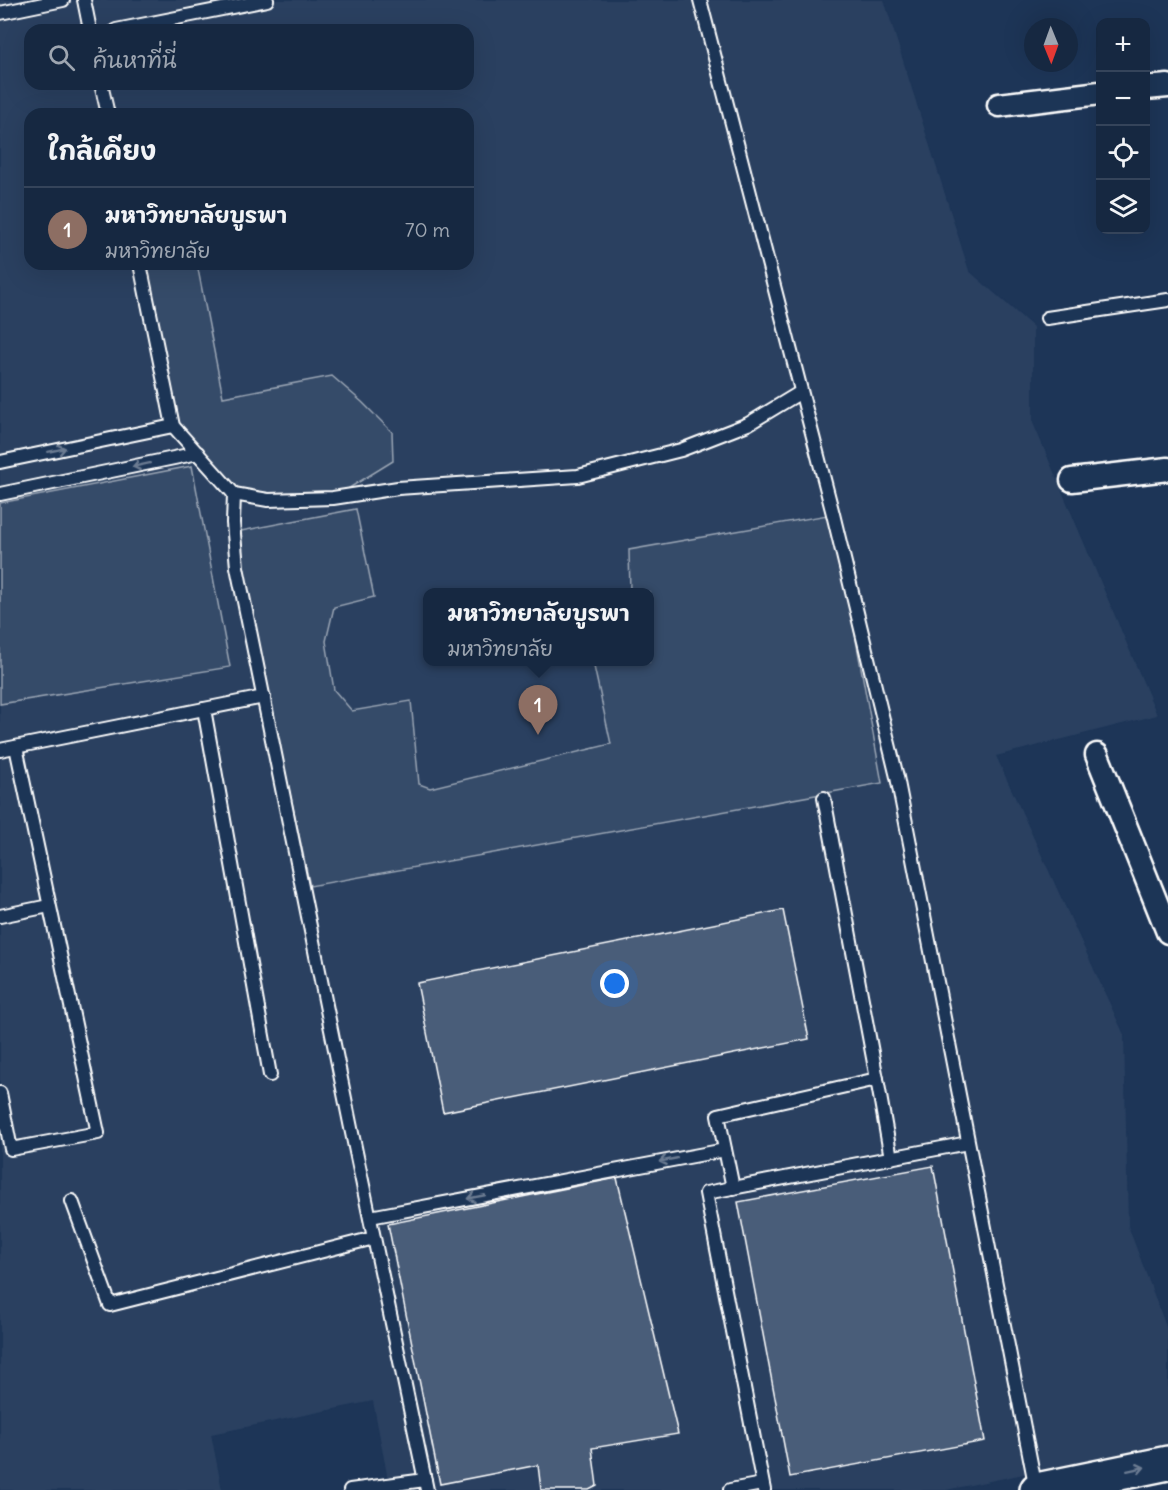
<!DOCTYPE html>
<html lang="th">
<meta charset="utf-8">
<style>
body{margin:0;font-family:Delius,"Playpen Sans Thai",sans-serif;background:#23344c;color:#f1f3f6}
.controls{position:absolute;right:18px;top:18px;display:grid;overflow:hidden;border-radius:12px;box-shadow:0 6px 24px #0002}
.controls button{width:54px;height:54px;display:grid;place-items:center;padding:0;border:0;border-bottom:2px solid #35445a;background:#162841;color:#f1f3f6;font:30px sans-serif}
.compass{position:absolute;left:1024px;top:18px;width:54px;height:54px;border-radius:50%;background:#162841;box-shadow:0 6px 24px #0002;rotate:179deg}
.you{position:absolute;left:615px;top:984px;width:21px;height:21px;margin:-15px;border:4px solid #fff;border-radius:50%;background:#1a73e8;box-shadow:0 0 0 9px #1a73e833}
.badge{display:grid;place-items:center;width:39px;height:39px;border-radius:50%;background:#95b2f1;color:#fff;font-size:20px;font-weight:700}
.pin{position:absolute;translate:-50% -50px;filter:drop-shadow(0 2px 3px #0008)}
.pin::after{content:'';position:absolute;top:32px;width:21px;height:18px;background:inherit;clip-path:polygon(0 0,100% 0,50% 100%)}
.popup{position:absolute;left:423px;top:588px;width:231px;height:78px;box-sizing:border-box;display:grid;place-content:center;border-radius:12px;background:#162841;filter:drop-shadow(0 2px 4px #0005);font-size:20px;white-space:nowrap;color:#9ea6b1}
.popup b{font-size:22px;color:#f1f3f6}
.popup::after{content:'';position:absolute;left:50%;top:100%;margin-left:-12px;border:12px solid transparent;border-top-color:#162841}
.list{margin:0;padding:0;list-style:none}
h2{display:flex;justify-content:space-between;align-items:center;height:78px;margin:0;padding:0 24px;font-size:26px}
h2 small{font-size:20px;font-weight:400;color:#9ea6b1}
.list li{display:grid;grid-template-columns:39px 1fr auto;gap:18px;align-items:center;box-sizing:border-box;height:84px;padding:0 24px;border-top:2px solid #35445a}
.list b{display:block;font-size:22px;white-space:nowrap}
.list p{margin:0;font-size:20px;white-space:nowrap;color:#9ea6b1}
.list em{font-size:20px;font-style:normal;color:#9ea6b1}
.icon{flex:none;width:33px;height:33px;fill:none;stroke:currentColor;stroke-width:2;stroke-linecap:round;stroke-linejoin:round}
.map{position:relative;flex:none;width:1168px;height:1490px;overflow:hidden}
.search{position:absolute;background:#162841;box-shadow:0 6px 24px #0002;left:24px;top:24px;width:450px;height:66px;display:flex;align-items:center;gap:15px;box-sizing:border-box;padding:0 21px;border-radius:18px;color:#9ea6b1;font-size:22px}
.panel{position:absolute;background:#162841;box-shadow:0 6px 24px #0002;left:24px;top:108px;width:450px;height:162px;border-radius:18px}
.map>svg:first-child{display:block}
.built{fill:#2a4161;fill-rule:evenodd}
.green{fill:#364b69;stroke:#9aa5b4;stroke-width:1.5}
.building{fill:#4a5d79;stroke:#fff;stroke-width:1.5}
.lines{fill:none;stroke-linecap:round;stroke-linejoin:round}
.service-casing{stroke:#fff;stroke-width:16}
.minor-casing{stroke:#fff;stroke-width:27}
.secondary-casing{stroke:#fff;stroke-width:38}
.service{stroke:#1d3557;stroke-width:12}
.minor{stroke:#1d3557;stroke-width:22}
.secondary{stroke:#1d3557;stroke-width:33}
.oneway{stroke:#6c7c92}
</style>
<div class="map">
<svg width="1168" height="1490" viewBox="0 0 1168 1490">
<rect width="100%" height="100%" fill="#1d3557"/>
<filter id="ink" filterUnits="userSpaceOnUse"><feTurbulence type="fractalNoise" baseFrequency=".0167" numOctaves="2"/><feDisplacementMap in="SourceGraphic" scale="12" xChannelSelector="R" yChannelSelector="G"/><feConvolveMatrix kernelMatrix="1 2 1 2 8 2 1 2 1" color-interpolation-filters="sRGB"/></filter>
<g filter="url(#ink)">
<!-- built -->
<path class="built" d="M0 0H884L969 271 1033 327V423L1157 715 996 756 1124 1035 1128 1226 1168 1332V1444L946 1490H390L373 1401 211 1434 222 1490H0ZM30 30H468V84H30ZM30 114H468V264H30ZM427 592H649V662H427Z"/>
<!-- green -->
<g class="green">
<polygon points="140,264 197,264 223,397 332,376 362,402 392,432 393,461 333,498 268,500 224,482 179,432"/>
<polygon points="192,466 230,667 0,704 0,503"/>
<polygon points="356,509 374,597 334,607 326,641 334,690 352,711 411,701 419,784 430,788 611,744 593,662 649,662 649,592 630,592 629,550 833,514 882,783 310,886 234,534 241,531"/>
</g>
<!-- building -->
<g class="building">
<polygon points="783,910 809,1039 443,1112 417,983"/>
<polygon points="933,1166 985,1441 790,1477 738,1202"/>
<polygon points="617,1178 678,1434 592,1448 597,1486 589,1490 541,1490 538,1465 440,1484 388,1224"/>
</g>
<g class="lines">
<defs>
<g id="service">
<polyline points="84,0 90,30"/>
<polyline points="700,0 833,514 897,777 1036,1489"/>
<polyline points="0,13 63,0"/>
<polyline points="116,30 267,0"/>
<polyline points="101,84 108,114"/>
<polyline points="140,264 173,426 234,494 268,500 333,498 398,488 578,476 681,450 748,424 801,392"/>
<polyline points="1047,318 1168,300"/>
<polyline points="0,462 173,426"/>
<polyline points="0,494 198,453"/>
<polyline points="234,494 233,523 237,567 352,1133 427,1490"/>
<polyline points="204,709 270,1075"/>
<polyline points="0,750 264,697"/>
<polyline points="0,916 49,906"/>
<polyline points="877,1079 891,1158"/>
<polyline points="0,1093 11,1149 98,1133 16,747"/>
<polyline points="733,1188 718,1115 877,1079 824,798"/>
<polyline points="72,1201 110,1305 374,1238"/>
<polyline points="370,1217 725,1150"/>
<polyline points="350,1490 425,1480"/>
<polyline points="730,1490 762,1484"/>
<polyline points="764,1490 706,1193 968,1143"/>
</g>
<g id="minor">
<polyline points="1146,88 1168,86"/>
<polyline points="999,105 1100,93"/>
<polyline points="1072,480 1168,469"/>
<polyline points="1097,755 1168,932"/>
</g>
<polyline id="secondary" points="1037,1490 1168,1463"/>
</defs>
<!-- service casing -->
<use href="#service" class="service-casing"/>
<!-- minor casing -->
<use href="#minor" class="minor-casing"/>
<!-- secondary casing -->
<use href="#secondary" class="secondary-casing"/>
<!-- service -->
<use href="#service" class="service"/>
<!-- minor -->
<use href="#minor" class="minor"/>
<!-- secondary -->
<use href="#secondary" class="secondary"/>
</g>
<!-- one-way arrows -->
<defs><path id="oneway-shaft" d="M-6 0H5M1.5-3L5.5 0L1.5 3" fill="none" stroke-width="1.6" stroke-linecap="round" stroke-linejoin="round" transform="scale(1.5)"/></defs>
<g class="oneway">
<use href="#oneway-shaft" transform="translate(57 450) rotate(-12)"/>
<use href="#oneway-shaft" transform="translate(141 465) rotate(168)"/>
<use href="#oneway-shaft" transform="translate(668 1160) rotate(169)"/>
<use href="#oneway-shaft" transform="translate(476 1197) rotate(169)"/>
<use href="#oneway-shaft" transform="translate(1136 1469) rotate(-12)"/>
</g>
</g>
</svg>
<div class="controls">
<button>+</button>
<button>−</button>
<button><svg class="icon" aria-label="locate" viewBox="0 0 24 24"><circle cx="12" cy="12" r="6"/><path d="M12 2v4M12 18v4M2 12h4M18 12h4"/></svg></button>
<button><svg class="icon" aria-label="layers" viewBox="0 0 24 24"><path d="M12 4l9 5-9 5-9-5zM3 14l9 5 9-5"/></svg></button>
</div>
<svg class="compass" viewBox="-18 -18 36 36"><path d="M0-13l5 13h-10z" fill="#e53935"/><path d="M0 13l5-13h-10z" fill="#9ea6b1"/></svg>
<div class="you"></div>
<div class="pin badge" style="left:538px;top:735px;background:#8d6e63">1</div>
<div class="popup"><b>มหาวิทยาลัยบูรพา</b>มหาวิทยาลัย</div>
<div class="search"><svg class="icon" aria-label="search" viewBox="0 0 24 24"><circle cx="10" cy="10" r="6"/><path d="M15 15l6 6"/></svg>ค้นหาที่นี่</div>
<section class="panel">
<h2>ใกล้เคียง<small></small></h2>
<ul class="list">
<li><span class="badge" style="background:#8d6e63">1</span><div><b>มหาวิทยาลัยบูรพา</b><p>มหาวิทยาลัย</p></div><em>70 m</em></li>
</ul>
</section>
</div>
